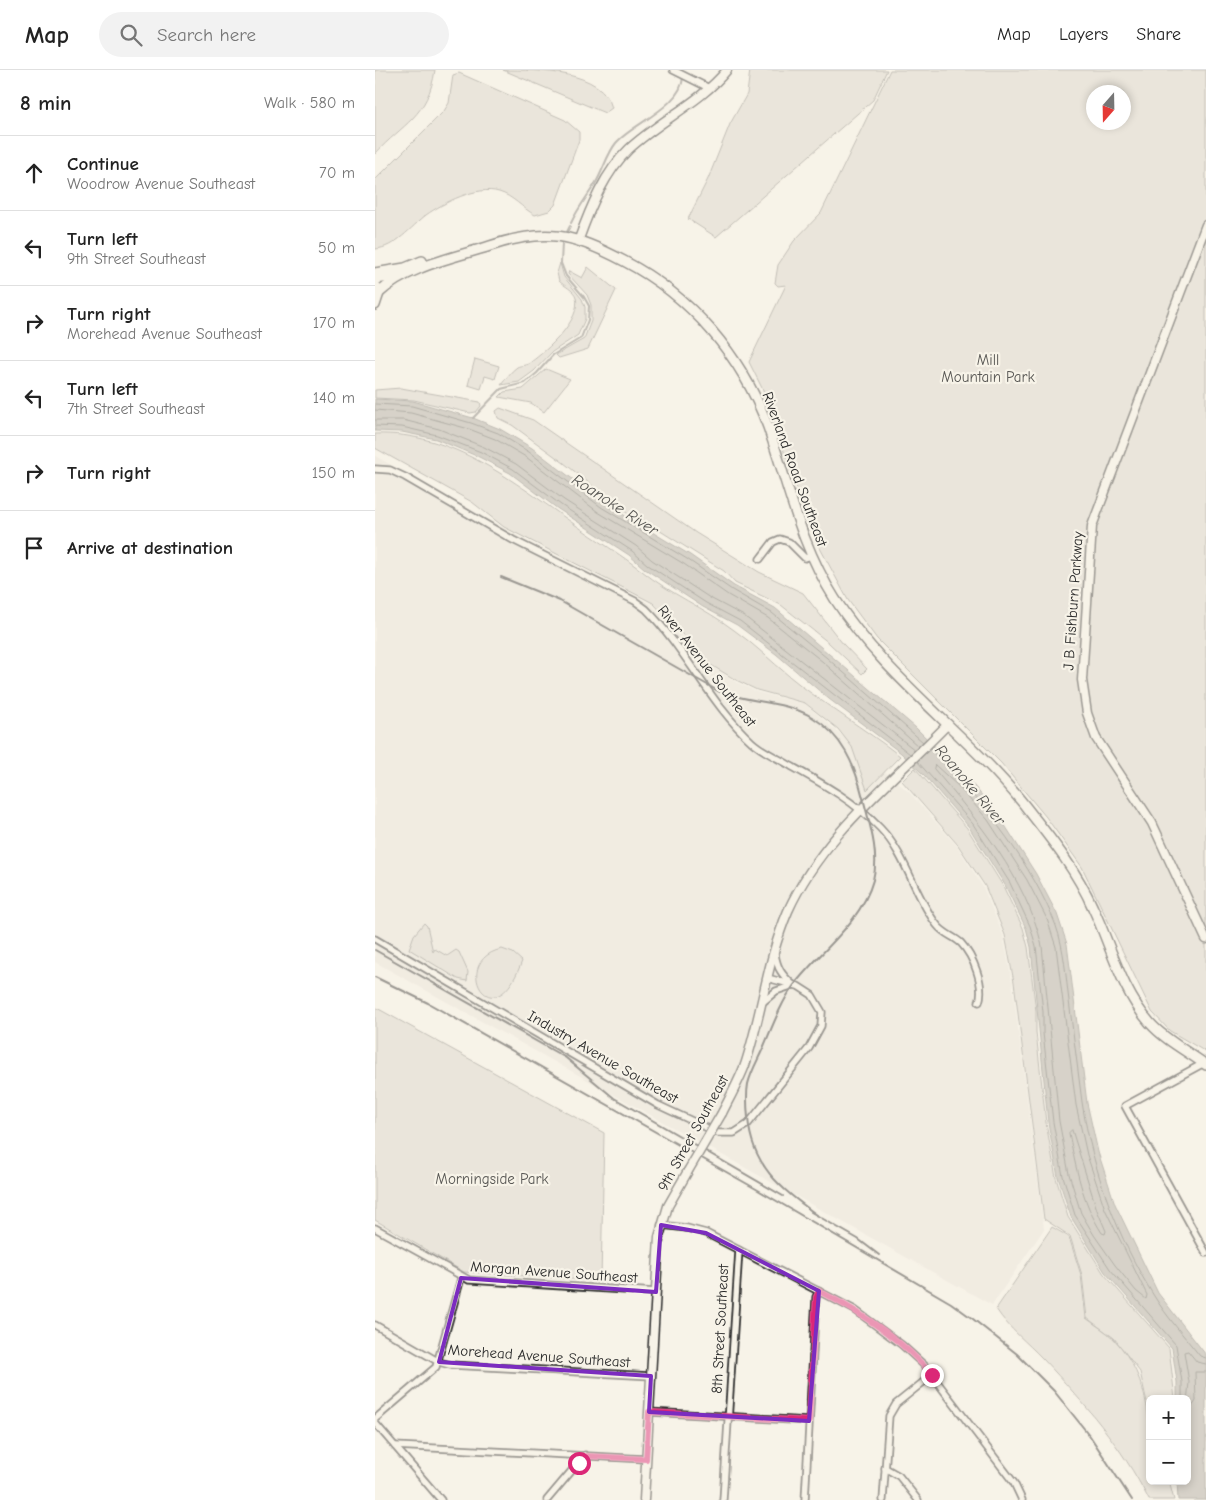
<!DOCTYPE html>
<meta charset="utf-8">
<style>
body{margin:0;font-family:"Comic Neue",sans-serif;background:#f2f2f2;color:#222}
.controls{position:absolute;right:15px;bottom:15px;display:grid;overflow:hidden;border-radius:8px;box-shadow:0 2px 8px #0003}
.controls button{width:45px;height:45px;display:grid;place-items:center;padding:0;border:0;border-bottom:1px solid #e0e0e0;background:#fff;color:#222;font:25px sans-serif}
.compass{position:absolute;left:711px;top:15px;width:45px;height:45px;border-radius:50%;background:#fff;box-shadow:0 2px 8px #0003;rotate:200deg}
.stop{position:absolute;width:15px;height:15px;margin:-11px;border:4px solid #db2777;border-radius:50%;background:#fff}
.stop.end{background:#db2777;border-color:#fff;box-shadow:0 1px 5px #0008}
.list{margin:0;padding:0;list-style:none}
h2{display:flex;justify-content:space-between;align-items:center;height:65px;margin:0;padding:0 20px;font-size:21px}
h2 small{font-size:16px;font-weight:400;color:#767676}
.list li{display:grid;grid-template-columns:32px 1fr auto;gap:15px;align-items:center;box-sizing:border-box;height:75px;padding:0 20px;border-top:1px solid #e0e0e0}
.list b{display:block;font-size:19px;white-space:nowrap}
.list p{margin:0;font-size:16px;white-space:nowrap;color:#767676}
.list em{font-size:16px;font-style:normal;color:#767676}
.icon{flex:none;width:28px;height:28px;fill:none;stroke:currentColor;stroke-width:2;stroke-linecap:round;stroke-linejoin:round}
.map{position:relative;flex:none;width:831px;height:1430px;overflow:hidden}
header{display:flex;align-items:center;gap:30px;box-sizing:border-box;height:70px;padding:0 25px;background:#fff;border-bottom:1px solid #e0e0e0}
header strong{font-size:24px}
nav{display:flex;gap:28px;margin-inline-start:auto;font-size:18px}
.search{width:350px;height:45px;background:#f2f2f2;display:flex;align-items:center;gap:12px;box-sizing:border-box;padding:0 18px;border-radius:28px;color:#767676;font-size:19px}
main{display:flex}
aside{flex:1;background:#fff}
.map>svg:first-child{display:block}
.built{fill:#e8e4da}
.green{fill:#dad6cc;stroke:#82807c;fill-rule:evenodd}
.water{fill:#afaca4;stroke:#7a7874}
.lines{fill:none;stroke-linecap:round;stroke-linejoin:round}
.shore{stroke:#605f5b;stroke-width:1}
.stream{stroke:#7a7874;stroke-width:2}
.minor-casing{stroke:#2b2b2b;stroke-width:9}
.tertiary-casing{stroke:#2b2b2b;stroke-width:11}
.secondary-casing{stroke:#2b2b2b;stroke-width:12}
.minor{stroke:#f7f3e8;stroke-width:5.5}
.tertiary{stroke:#f7f3e8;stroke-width:8}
.secondary{stroke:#f7f3e8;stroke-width:9}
.rail{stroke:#2b2b2b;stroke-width:2}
.tertiary-bridge-casing{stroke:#2b2b2b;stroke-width:11;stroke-linecap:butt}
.tertiary-bridge{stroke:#f7f3e8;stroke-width:8}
.route{stroke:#db2777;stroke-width:6}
.marked{fill:none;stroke:#7b2cbf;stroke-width:4;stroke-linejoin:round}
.labels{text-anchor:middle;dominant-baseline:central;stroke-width:4.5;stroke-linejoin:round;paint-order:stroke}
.park-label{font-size:15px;fill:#575653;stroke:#f7f3e8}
.street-label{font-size:15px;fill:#2b2b2b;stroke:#f7f3e8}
.water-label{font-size:16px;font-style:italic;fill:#53524f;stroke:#f7f3e8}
</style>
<header>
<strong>Map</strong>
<div class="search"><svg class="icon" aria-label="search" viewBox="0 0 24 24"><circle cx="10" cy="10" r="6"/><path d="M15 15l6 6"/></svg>Search here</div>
<nav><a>Map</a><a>Layers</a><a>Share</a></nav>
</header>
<main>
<aside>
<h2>8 min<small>Walk · 580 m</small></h2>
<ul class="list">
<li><svg class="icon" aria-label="ahead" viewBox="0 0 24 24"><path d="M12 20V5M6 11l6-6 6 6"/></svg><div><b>Continue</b><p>Woodrow Avenue Southeast</p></div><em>70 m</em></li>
<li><svg class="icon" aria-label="left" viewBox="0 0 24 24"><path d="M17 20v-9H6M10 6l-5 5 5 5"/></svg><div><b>Turn left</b><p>9th Street Southeast</p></div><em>50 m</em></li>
<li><svg class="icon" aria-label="right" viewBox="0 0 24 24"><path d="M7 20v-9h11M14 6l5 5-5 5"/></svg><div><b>Turn right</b><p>Morehead Avenue Southeast</p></div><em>170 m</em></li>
<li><svg class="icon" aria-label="left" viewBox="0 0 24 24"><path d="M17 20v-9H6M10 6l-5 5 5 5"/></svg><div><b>Turn left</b><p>7th Street Southeast</p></div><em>140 m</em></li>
<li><svg class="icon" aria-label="right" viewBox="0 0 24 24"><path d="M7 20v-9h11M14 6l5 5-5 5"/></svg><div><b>Turn right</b></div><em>150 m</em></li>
<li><svg class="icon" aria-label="arrive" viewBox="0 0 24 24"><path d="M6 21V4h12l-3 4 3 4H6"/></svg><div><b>Arrive at destination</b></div></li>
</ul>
</aside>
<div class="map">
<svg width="831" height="1430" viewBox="0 0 831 1430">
<rect width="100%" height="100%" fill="#f7f3e8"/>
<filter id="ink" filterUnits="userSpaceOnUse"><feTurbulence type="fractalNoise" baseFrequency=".02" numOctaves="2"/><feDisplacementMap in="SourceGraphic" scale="10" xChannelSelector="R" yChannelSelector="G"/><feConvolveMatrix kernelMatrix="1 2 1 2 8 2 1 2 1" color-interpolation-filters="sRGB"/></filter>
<g filter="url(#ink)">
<!-- built -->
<polygon class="built" points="0,386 182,488 277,535 334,595 361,612 382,622 430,634 535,723 582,776 608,817 628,865 637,911 669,1159 617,1235 0,892"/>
<!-- green -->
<g class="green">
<path d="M0 0H60C53 47 28 53 0 84Z"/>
<path d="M128 0C163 0 228 0 237 38L230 43Z"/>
<polygon points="375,0 512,0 498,30 341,167 313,149 333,109 355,54 372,24"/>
<path d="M515 0H831V982L795 961 777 942 707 797 671 747 626 693 502 569 473 530 438 465 387 318 374 292 411 215 403 216 400 213 403 195 419 171 446 143ZM718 22H748V52H718Z"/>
<path d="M84 3 190 50 204 62V70L180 135 174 141 160 145C147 138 138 126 124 122 102 115 68 133 51 145 36 157 20 178 0 179V110L69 41 74 33 78 5Z"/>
<path d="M185 193 189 207 207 229 210 237V249L203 265 177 282 159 301 144 312 126 315C131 309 135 302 142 297 146 295 152 296 156 292 172 280 207 250 201 227 199 220 189 216 184 211L182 203Z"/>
<polygon points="213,197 241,220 213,279 184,288 181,285 209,269 216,251 216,235 212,225 193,204 194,201 207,208"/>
<polygon points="100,289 124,296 120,309 110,306 106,319 93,315"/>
<polygon points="171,299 195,309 169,342 156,333 124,327 129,322 148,319"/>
<polygon points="26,318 105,332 106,336 101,342 95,343 39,330 0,328 0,320"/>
<polygon points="125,338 158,350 321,463 384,502 428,523 468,574 492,599 487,604 454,573 406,535 360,513 349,501 271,452 257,447 189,393 137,355 123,348 121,341"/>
<path d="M0 364C77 361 139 412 199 454 222 470 245 484 267 501 295 524 330 538 359 560 379 574 396 591 414 606 449 635 489 658 525 686L492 720 477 677 463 659 430 633 382 620 361 610 336 595 278 533 129 457 97 432 0 378Z"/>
<polygon points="540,698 592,758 628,816 648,858 653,877 661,941 661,962 671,1053 681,1108 693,1147 729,1204 794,1278 800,1329 775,1329 775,1345 765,1302 739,1268 712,1248 707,1205 695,1166 669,1149 639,912 630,865 610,816 583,775 527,711"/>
<polygon points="49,853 52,856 58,882 60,879 72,886 81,880 84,882 93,902 92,911 83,909 34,879 39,865"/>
<path d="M127 879 138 883 147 891C118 972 73 890 127 879Z"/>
<polygon points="0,937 229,1063 226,1211 89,1202 0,1150"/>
<path d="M677 1157 694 1167 706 1205 711 1248C720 1255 731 1261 739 1269 778 1312 775 1357 775 1411H794L799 1430H774C747 1376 709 1333 668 1289 652 1272 634 1259 621 1239Z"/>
</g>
<!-- water -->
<polygon class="water" points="0,329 38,331 98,348 125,359 157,378 229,433 315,485 359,516 400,538 541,658 592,708 622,743 661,804 682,844 692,874 712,1033 723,1082 740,1134 783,1223 831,1285 831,1430 803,1430 802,1411 812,1411 812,1329 802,1329 802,1312 797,1278 730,1202 696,1147 683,1107 673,1052 656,877 651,858 630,815 594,757 550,706 526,683 454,629 401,584 362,555 328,537 270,499 254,485 183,439 135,403 104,387 61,369 27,362 0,361"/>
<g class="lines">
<!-- shore -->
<g class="shore">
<polyline points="0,334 37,336 96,353 123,363 154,382 226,437 312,489 357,520 397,543 452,588 548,672"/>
<polyline points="0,340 36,343 94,359 120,369 151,387 223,442 309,494 353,525 393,548 448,592 543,676"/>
<polyline points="0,350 28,350 64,359 109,377 141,394 189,430 261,476 277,490 335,528 369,546 540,680"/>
<polyline points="0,356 27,357 62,365 106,382 138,399 186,435 257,481 273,495 331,533 365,551 535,684"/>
<path d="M555 679C604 728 649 782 677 846 688 870 690 897 693 923 698 959 702 996 707 1032 717 1099 743 1169 779 1226 792 1247 809 1266 825 1286L831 1288"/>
<polyline points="542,691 598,754 635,813 655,856 661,876 668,942 668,963 678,1052 688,1106 700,1145 735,1199 801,1275 807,1312 807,1329"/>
<path d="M560 695 583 716 613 750 652 810 672 849 681 877 701 1035 712 1085 730 1139 772 1225 771 1229 761 1221 740 1195 719 1165 706 1143 694 1104 684 1051 667 876C651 808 603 751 559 699Z"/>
<path d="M697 1060 722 1140 731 1161 730 1164 727 1163C707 1132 701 1098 694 1063Z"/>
<polyline points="812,1333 814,1312 809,1282 813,1281 822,1292 831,1294"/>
<polyline points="812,1344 821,1331 820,1302 831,1302"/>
</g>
<!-- stream -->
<g class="stream">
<path d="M196 153C203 138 212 127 220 114 228 101 232 84 241 73 257 54 307 36 308 7"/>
<polyline points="192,162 195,156"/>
<polyline points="98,348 126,319 150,313 162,303 178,285 206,268 213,250 214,236 209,227 191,206 186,193 187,173"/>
</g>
<defs>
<g id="minor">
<polyline points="298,0 334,18"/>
<path d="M0 399 15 400 30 407 138 470 260 531 271 539C311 579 335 634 377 672 388 682 403 688 416 696 448 714 479 731 505 758 532 786 539 825 562 855 569 864 578 866 586 873 598 886 610 915 604 932"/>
<polyline points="385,489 398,472 405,469 414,472 430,488 436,486"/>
<polyline points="0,869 283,1035 343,1063 359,1063 373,1054 434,978 446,956 447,942 437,925 423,916 392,908"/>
<path d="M400 884C402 898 407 905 417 914"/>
<polyline points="388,932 401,921 419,915"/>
<polyline points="829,993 750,1036 831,1183"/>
<polyline points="286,1155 312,1158 331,1163 480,1240 527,1275 550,1296 639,1413 647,1430"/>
<polyline points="0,1158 94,1210 281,1222"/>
<polyline points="0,1255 64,1292 75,1295 276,1306"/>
<polyline points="274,1342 434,1351"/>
<polyline points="0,1349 61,1297 86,1208"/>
<polyline points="0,1353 66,1430"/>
<polyline points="20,1376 271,1389"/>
<polyline points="510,1398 524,1406 543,1430"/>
<polyline points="172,1430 210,1385"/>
<polyline points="348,1430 364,1180"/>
<polyline points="430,1430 441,1227 444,1221"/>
<polyline points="508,1430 514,1346 521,1334 557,1305"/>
</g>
<g id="tertiary">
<polyline points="831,155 717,456 707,610 712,643 721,668 777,753 831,869"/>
<path d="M204 169C215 138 230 102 254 79 285 50 325 33 352 0"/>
<path d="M347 1043C355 1027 364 1011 370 995 387 944 392 890 413 841 447 765 517 712 573 654"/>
<polyline points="269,1430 284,1167 293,1136 313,1101"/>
</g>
<g id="secondary">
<polyline points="0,203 30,198 47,191"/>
<polyline points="0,209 23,206"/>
<polyline points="0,214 4,223 0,235"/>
<path d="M4 223C33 196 78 188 115 176 171 157 198 164 249 191 316 226 367 286 393 357 414 417 425 474 460 529 510 607 589 661 647 732 673 765 701 799 718 838 736 876 746 920 775 953 790 970 812 981 831 995"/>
</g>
</defs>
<!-- minor casing -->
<use href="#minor" class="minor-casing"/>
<!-- tertiary casing -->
<use href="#tertiary" class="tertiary-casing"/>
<!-- secondary casing -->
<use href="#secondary" class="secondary-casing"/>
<!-- minor -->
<use href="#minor" class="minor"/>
<!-- tertiary -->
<use href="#tertiary" class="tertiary"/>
<!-- secondary -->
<use href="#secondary" class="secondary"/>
<!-- rail -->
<g class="rail">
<path d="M126 507 185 531 343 621C373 633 408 630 437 647 467 665 480 695 488 728 494 752 505 784 498 810 486 853 446 880 419 915 406 933 398 955 389 976 384 988 376 1001 373 1014 371 1025 372 1037 373 1048 377 1097 406 1118 442 1145"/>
<polyline points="0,880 191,988 239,1028 408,1126"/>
<polyline points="0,907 53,933 383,1120 576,1233 598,1249 642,1284 679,1321 715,1366 757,1430"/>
<polyline points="436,1142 483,1169 504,1185"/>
</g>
<defs>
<polyline id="tertiary-bridge" points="313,1101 347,1043"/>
</defs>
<!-- tertiary-bridge casing -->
<use href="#tertiary-bridge" class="tertiary-bridge-casing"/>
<!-- tertiary-bridge -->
<use href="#tertiary-bridge" class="tertiary-bridge"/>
</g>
</g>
<g class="lines" filter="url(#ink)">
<!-- route -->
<path class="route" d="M204 1393 210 1386 271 1389 274 1342 434 1351 441 1227 444 1221C485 1242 527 1269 557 1305"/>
</g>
<!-- marked area -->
<path d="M0 0H831V1430H0ZM286 1155 331 1163 444 1221 434 1351 274 1342 276 1306 64 1292 86 1208 281 1222Z" fill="#f7f3e8" fill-opacity=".55" fill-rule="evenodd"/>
<path class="marked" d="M286 1155 331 1163 444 1221 434 1351 274 1342 276 1306 64 1292 86 1208 281 1222Z"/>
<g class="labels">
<!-- park labels -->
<g class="park-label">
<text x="613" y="290">Mill<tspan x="613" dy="17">Mountain Park</tspan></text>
<text x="117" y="1109">Morningside Park</text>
</g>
<!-- street labels -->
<g class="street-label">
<text transform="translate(420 399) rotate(70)">Riverland Road Southeast</text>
<text transform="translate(698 531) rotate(-86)">J B Fishburn Parkway</text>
<text transform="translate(332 596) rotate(52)">River Avenue Southeast</text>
<text transform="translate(228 987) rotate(30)">Industry Avenue Southeast</text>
<text transform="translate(318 1063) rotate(-61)">9th Street Southeast</text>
<text transform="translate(179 1202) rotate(4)">Morgan Avenue Southeast</text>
<text transform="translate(345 1259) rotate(-87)">8th Street Southeast</text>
<text transform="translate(164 1286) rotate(4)">Morehead Avenue Southeast</text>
</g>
<!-- water labels -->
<g class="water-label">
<text transform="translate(240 435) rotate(33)">Roanoke River</text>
<text transform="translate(595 715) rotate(50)">Roanoke River</text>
</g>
</g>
</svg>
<div class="controls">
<button>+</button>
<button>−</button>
</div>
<svg class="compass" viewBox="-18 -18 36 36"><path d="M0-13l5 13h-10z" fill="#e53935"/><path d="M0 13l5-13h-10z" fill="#767676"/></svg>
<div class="stop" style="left:204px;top:1393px"></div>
<div class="stop end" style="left:557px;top:1305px"></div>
</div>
</main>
